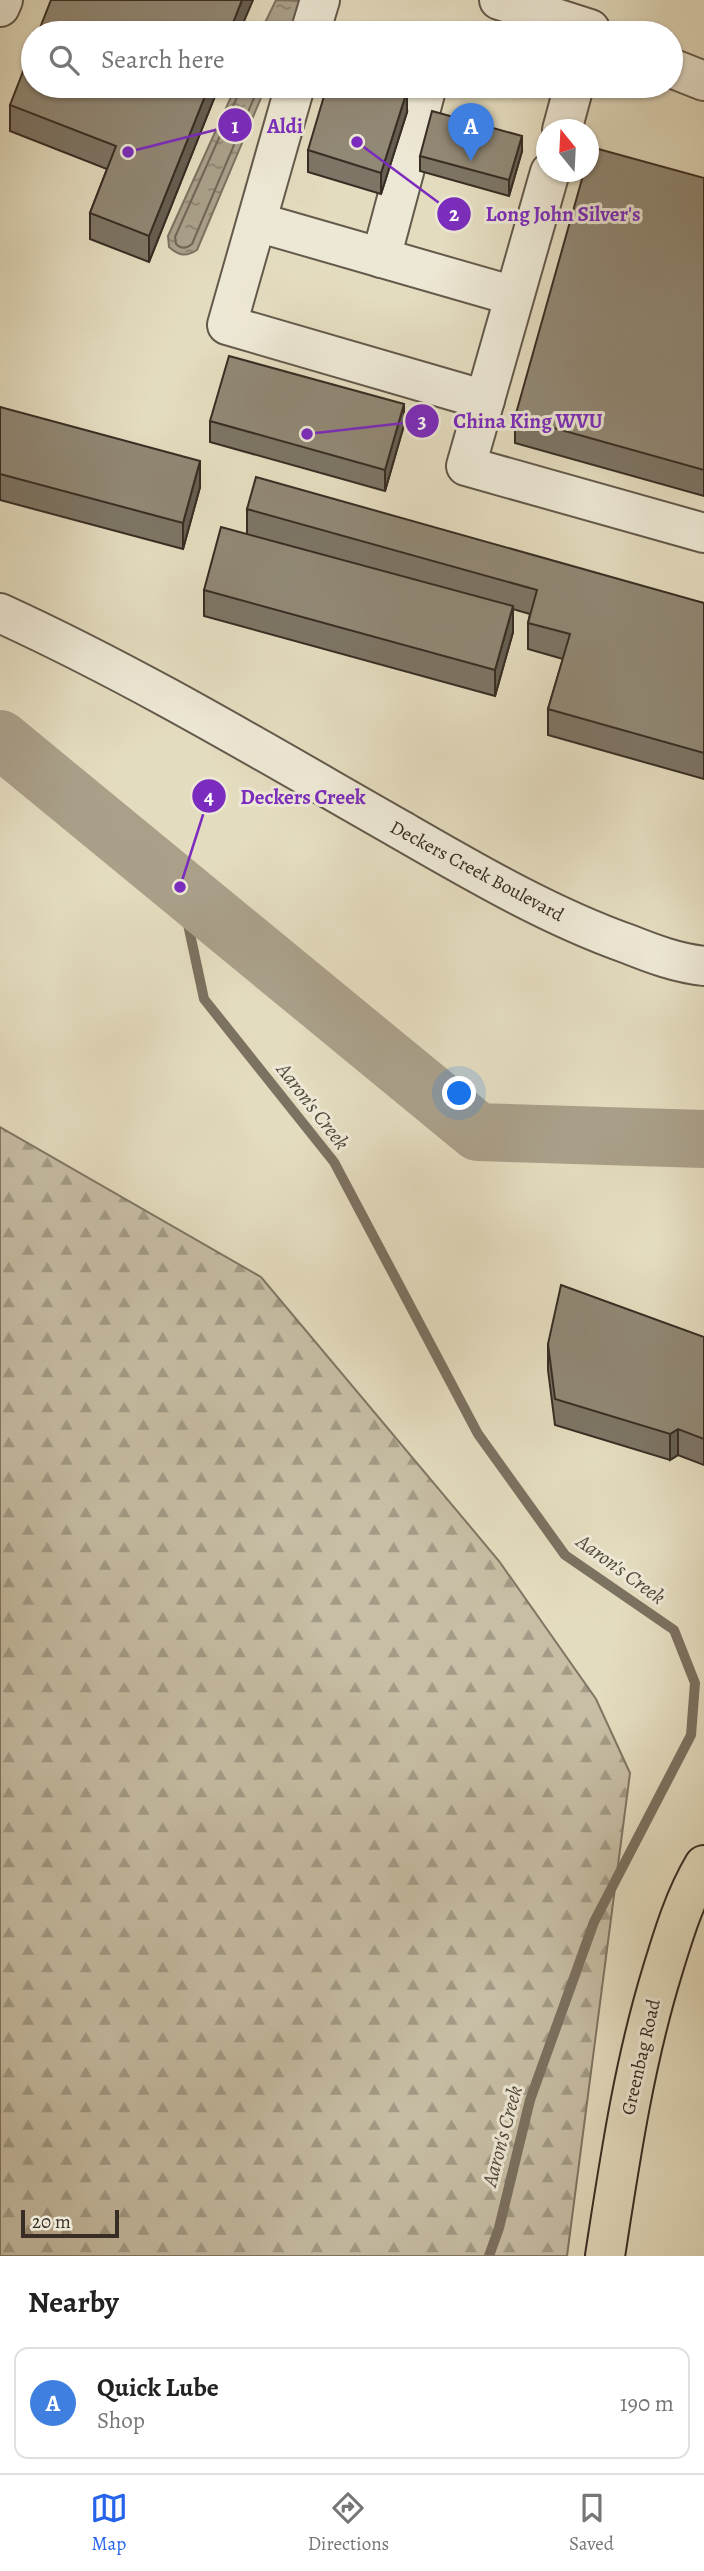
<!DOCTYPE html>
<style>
body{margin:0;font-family:Alegreya,serif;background:#f2f2f2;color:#222}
.compass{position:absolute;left:536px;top:119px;width:63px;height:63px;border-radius:50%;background:#fff;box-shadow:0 2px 5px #0004;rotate:342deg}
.scale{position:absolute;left:21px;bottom:18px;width:98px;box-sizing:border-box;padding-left:7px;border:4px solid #382d24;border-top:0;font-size:19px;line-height:24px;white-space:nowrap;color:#382d24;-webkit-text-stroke:5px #ede8d5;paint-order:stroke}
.you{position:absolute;left:460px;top:1094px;width:24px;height:24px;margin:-18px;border:5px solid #fff;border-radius:50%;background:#1a73e8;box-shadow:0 0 0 10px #1a73e833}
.badge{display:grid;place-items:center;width:46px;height:46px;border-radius:50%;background:#2563eb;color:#fff;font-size:23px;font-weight:700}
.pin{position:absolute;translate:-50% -58px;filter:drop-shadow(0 2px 4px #0008)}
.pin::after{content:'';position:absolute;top:37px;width:24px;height:21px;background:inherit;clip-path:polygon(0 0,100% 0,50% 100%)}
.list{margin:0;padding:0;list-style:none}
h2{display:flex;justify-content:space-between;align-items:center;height:91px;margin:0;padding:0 28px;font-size:30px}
h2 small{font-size:23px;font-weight:400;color:#767676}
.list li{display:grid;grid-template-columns:46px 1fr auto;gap:21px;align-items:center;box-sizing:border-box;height:112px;margin:0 14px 14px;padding:0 14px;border:2px solid #e0e0e0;border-radius:14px}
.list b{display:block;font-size:26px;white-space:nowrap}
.list p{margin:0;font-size:23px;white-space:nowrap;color:#767676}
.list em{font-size:23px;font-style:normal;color:#767676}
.icon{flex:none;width:38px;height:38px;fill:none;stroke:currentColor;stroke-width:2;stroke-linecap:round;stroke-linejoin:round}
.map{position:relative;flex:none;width:704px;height:2256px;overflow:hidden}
.search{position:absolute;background:#fff;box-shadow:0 2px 5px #0004;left:21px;right:21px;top:21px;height:77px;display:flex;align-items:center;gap:18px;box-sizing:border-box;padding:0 24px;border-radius:38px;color:#767676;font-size:26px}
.sheet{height:217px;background:#fff}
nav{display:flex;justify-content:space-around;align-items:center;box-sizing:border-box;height:98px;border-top:2px solid #e0e0e0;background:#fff;font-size:19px;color:#767676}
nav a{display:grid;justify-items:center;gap:4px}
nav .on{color:#2563eb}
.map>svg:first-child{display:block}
.forest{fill:url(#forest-firs);stroke:#807664;stroke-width:2}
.water{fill:url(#water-ripples);stroke:#7c7261;stroke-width:2}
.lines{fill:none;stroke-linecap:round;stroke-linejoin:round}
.shore{stroke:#716657;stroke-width:2}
.stream{stroke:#7c7261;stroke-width:10}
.river{stroke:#aaa08a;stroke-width:58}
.minor-casing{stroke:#63594b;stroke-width:42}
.major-casing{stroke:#382d24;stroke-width:42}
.minor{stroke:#ede8d5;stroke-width:38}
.major{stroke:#e4dcbf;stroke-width:38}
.wall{fill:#7d7565;stroke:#382d24;stroke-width:2}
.shaded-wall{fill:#665f52;stroke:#382d24;stroke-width:2}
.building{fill:#918875;stroke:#382d24;stroke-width:2}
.labels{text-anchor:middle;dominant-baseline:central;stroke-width:6;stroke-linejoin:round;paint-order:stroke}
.street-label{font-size:19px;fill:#382d24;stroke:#ede8d5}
.water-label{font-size:21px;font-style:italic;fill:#544a3e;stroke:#ede8d5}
.leader{fill:none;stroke:#7b2cbf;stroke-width:2.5}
.callout-dot{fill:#7b2cbf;stroke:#ede8d5;stroke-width:2.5}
.mark-label{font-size:21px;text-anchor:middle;font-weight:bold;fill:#fff}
.callout-label{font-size:21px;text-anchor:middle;font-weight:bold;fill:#7b2cbf;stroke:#ede8d5;stroke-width:6;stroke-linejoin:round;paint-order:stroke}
</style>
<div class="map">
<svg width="704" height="2256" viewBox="0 0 704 2256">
<defs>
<pattern id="forest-firs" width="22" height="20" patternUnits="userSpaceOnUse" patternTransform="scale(1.75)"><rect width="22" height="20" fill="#c7bea5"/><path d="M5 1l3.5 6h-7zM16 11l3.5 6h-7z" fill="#a39b86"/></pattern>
<pattern id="water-ripples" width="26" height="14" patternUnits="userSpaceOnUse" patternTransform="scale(1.75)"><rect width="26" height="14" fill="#aaa08a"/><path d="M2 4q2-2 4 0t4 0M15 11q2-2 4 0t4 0" fill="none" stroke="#8b8371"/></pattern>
</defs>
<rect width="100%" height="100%" fill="#e4dcbf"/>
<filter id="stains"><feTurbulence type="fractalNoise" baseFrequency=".00286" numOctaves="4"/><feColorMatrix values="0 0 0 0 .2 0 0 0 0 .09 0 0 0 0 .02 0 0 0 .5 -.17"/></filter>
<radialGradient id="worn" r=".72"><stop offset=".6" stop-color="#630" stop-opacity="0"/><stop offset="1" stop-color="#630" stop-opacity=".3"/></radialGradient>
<!-- forest -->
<polygon class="forest" points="0,1127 261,1277 499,1561 596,1699 630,1773 567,2256 0,2256"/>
<!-- water -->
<g class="water">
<polygon points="276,0 301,1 289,33 260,33"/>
<path d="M236 86H266L197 250C186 257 179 256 169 247L168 236Z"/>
</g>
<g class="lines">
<!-- shore -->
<path class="shore" d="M242 86 175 237 176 244C181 249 186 249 192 244L259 86"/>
<!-- stream -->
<polyline class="stream" points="180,887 204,999 334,1162 478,1434 565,1555 674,1630 695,1683 691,1735 594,1922 530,2100 499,2228 489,2256"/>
<!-- river -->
<polyline class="river" points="0,739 478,1132 704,1139"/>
<defs>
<g id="minor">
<polyline points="499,0 590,29"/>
<polyline points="0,7 3,0"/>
<polyline points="310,33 320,0"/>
<polyline points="671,68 704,81"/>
<polyline points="295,86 227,325 485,400"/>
<polyline points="562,130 574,86"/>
<polyline points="550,172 466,466 704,533"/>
<polyline points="257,222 514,296"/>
<polyline points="381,258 427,86"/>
<path d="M0 613C138 676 269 755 401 830 474 872 549 916 628 944 653 954 677 963 704 966"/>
</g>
<path id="major" d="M605 2256C620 2159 634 2063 663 1969 674 1933 685 1897 704 1865"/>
</defs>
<!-- minor casing -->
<use href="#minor" class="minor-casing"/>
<!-- major casing -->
<use href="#major" class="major-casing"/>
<!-- minor -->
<use href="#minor" class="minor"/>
<!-- major -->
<use href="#major" class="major"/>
</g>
<!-- wall -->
<g class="wall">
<polygon points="219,86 149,262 90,239 90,213 107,169 10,131 10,105"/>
<polygon points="407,112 381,194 308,172 308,150"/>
<polygon points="522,151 509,196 420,171 420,156"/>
<polygon points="704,178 704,496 515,443 515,417"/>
<polygon points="0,407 200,487 183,549 0,500"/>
<polygon points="210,421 404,425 385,491 210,442"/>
<polygon points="247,509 704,603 704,779 548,735 548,709 563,659 528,649 528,623 530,614 513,609 513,632 495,696 204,616 204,590 247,534"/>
<polygon points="704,1337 704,1465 678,1455 670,1460 555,1425 548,1370 548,1344"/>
</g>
<!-- shaded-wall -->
<g class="shaded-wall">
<polygon points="242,0 253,0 239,33 229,33"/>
<polygon points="209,86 219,86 149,262 149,236"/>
<polygon points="407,91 407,112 381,194 381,173"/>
<polygon points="522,136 522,151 509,196 509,180"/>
<polygon points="404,404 404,425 385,491 385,470"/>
<polygon points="200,461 200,487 183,549 183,523"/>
<polygon points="513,606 513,632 495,696 495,670"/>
<polygon points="678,1429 678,1455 670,1460 670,1434"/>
</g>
<!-- building -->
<g class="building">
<polygon points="51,0 242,0 229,33 38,33"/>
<polygon points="33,46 33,86 209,86 149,236 90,213 116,146 10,105"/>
<polygon points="327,86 387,86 407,91 381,173 308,150"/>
<polygon points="432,111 522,136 509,180 420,156"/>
<polygon points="591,147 704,178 704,470 515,417 584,172 589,172 589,155"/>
<polygon points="229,356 404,404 385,470 210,421"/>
<polygon points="0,407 200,461 183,523 0,474"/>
<polygon points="256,477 704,603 704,753 548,709 570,634 528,623 537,590 247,509"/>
<polygon points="221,527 513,606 495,670 204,590"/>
<polygon points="561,1285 704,1337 704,1439 678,1429 670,1434 555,1399 548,1344"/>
</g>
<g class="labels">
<!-- street labels -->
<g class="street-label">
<text transform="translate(477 871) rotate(28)">Deckers Creek Boulevard</text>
<text transform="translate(641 2057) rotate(-77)">Greenbag Road</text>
</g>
<!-- water labels -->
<g class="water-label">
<text transform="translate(313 1106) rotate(52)">Aaron's Creek</text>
<text transform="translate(621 1569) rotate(36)">Aaron's Creek</text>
<text transform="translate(502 2136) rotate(-75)">Aaron's Creek</text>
</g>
</g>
<!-- callouts -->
<path class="leader" d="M128 152L235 125M357 142L454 214M307 434L422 421M180 887L209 796"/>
<g class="callout-dot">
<circle cx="128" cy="152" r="7"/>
<circle cx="357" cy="142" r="7"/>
<circle cx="307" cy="434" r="7"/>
<circle cx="180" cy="887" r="7"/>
<circle cx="235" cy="125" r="18"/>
<circle cx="454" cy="214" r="18"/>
<circle cx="422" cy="421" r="18"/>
<circle cx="209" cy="796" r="18"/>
</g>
<g class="mark-label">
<text x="235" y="133">1</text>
<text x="454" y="221">2</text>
<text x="422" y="428">3</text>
<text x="209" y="804">4</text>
</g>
<g class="callout-label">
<text x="285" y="133">Aldi</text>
<text x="563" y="221">Long John Silver's</text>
<text x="528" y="428">China King WVU</text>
<text x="303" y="804">Deckers Creek</text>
</g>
<rect width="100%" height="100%" filter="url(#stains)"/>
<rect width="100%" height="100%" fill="url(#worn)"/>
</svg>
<svg class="compass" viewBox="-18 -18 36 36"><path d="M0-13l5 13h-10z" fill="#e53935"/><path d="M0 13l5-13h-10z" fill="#767676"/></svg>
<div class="scale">20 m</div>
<div class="you"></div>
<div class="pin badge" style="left:471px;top:161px;background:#3f7fe0">A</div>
<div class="search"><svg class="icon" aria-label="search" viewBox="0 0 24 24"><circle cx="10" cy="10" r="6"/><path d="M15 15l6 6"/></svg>Search here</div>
</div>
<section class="sheet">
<h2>Nearby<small></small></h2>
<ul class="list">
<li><span class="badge" style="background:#3f7fe0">A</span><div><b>Quick Lube</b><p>Shop</p></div><em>190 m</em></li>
</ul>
</section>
<nav>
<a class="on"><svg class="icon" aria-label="map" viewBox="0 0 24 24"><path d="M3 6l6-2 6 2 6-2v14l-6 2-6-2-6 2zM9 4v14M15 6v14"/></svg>Map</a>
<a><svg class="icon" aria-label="directions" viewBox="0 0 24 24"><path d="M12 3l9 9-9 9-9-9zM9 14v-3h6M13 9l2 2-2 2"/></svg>Directions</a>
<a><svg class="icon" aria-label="saved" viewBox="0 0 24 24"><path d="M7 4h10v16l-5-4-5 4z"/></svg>Saved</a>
</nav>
